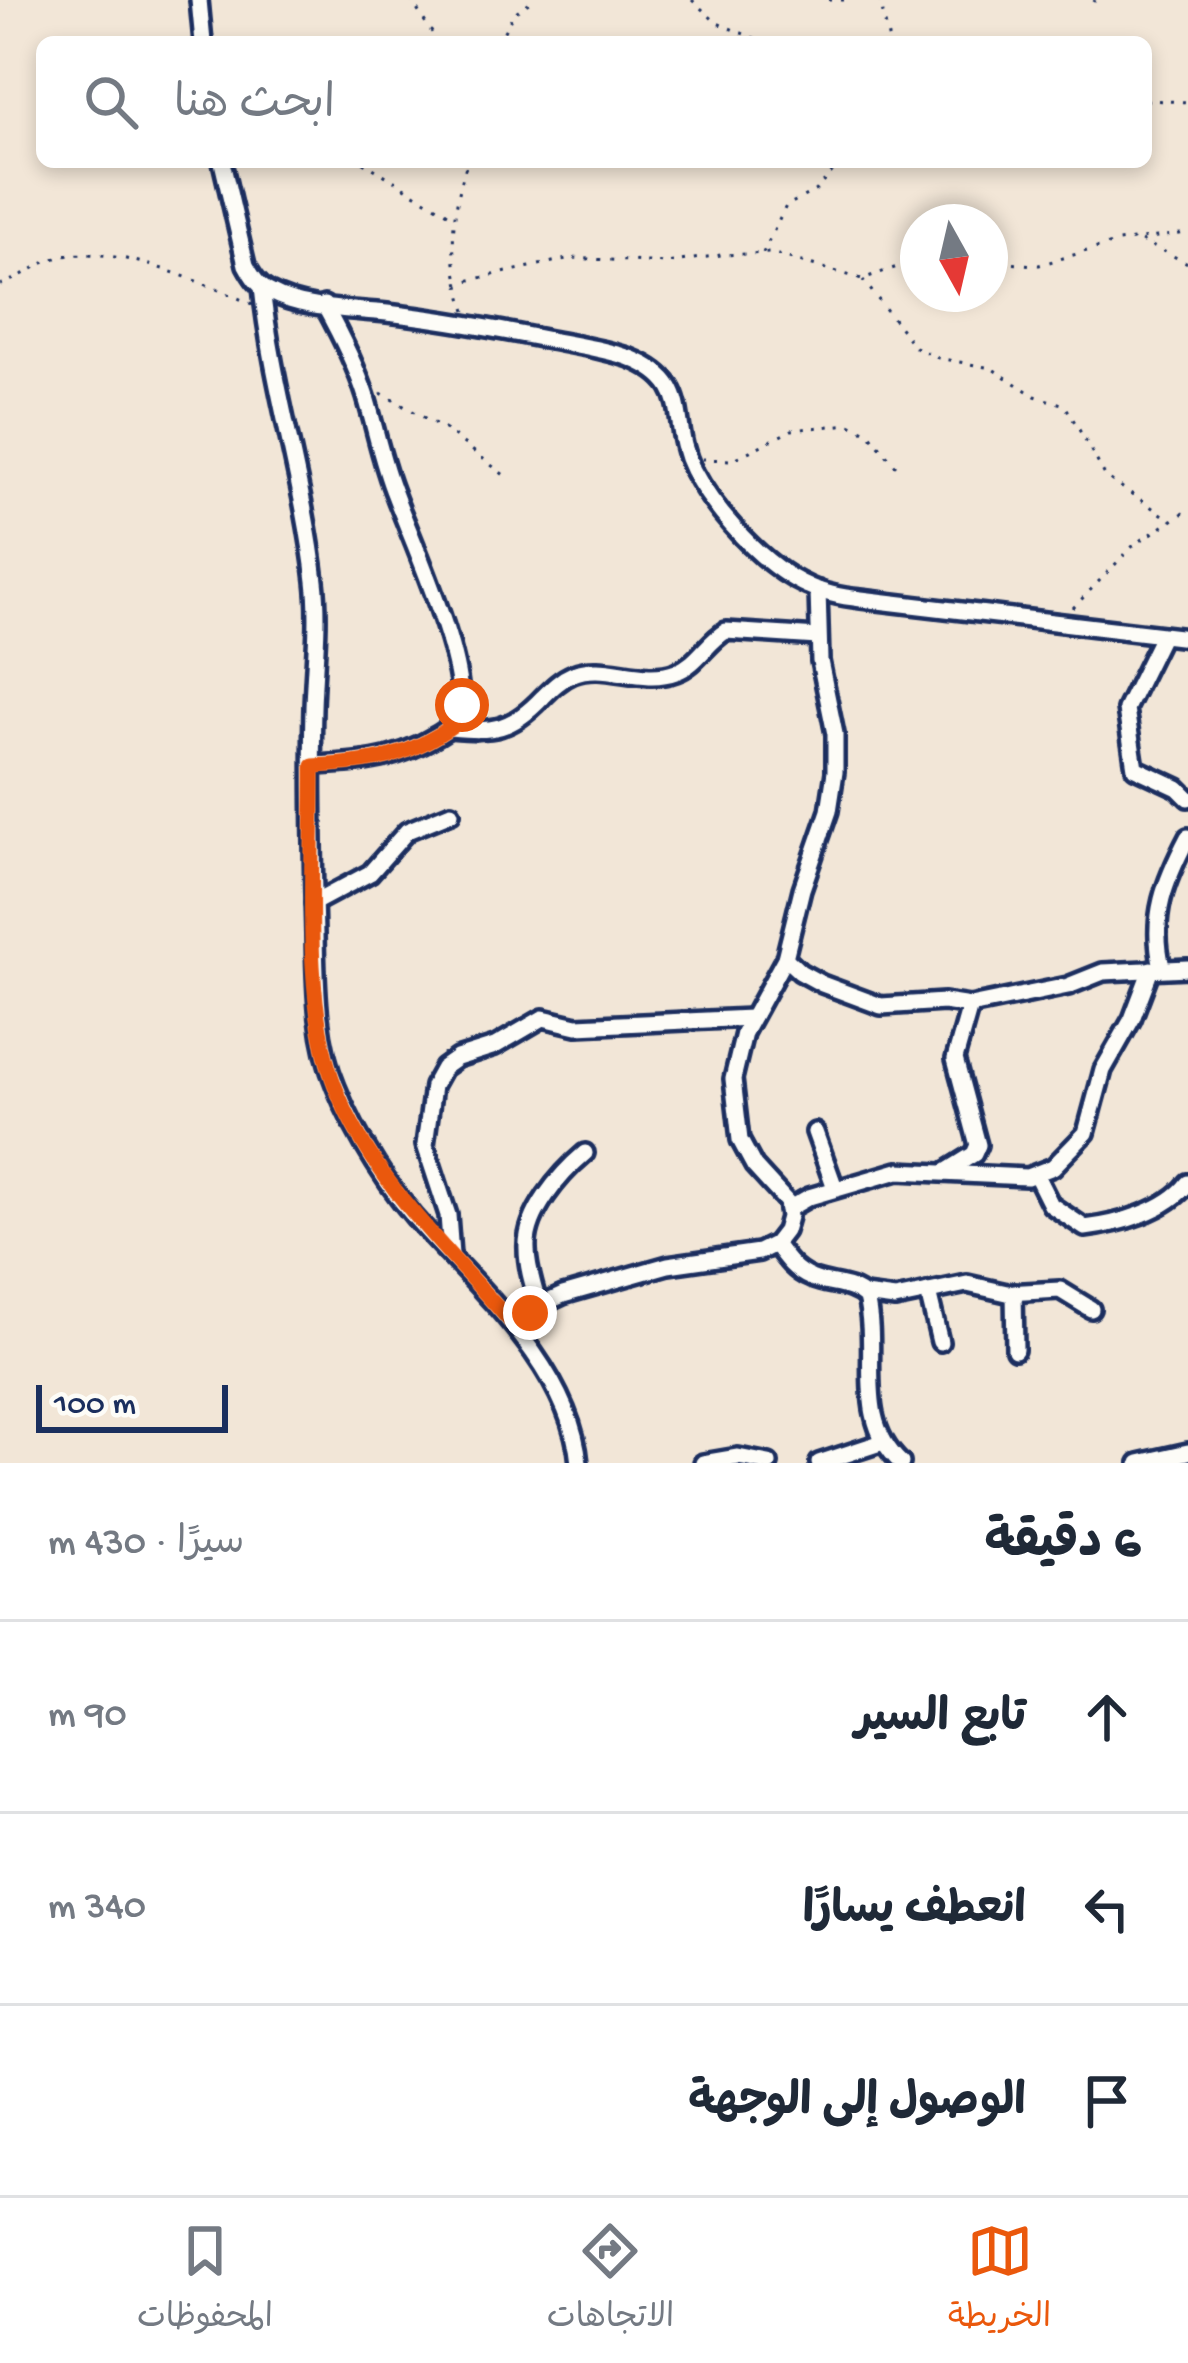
<!DOCTYPE html>
<html lang="ar">
<meta charset="utf-8">
<style>
body{margin:0;font-family:"Gochi Hand","Playpen Sans Arabic",sans-serif;background:#f2f2f3;color:#1f2937;direction:rtl}
.compass{position:absolute;left:900px;top:204px;width:108px;height:108px;border-radius:50%;background:#fff;box-shadow:0 6px 18px #0003;rotate:172deg}
.scale{position:absolute;left:36px;bottom:30px;width:192px;box-sizing:border-box;padding-left:12px;border:6px solid #1b2f5e;border-top:0;font-size:33px;line-height:42px;white-space:nowrap;color:#1b2f5e;-webkit-text-stroke:9px #fdfcf7;paint-order:stroke}
.stop{position:absolute;width:36px;height:36px;margin:-27px;border:9px solid #ea580c;border-radius:50%;background:#fff}
.stop.end{background:#ea580c;border-color:#fff;box-shadow:0 3px 12px #0008}
.list{margin:0;padding:0;list-style:none}
h2{display:flex;justify-content:space-between;align-items:center;height:156px;margin:0;padding:0 48px;font-size:51px}
h2 small{font-size:39px;font-weight:400;color:#747a83}
.list li{display:grid;grid-template-columns:78px 1fr auto;gap:36px;align-items:center;box-sizing:border-box;height:192px;padding:0 48px;border-top:3px solid #e0e1e3}
.list b{display:block;font-size:45px;white-space:nowrap}
.list em{font-size:39px;font-style:normal;color:#747a83}
.icon{flex:none;width:66px;height:66px;fill:none;stroke:currentColor;stroke-width:2;stroke-linecap:round;stroke-linejoin:round}
.map{position:relative;flex:none;width:1188px;height:1463px;overflow:hidden;direction:ltr}
.search{position:absolute;background:#fff;box-shadow:0 6px 18px #0003;left:36px;right:36px;top:36px;height:132px;display:flex;align-items:center;gap:30px;box-sizing:border-box;padding:0 42px;border-radius:18px;color:#747a83;font-size:45px}
.sheet{height:732px;background:#fff}
nav{display:flex;justify-content:space-around;align-items:center;box-sizing:border-box;height:168px;border-top:3px solid #e0e1e3;background:#fff;font-size:33px;color:#747a83}
nav a{display:grid;justify-items:center;gap:6px}
nav .on{color:#ea580c}
.map>svg:first-child{display:block}
.lines{fill:none;stroke-linecap:round;stroke-linejoin:round}
.minor-casing{stroke:#1b2f5e;stroke-width:24}
.path{stroke:#1b2f5e;stroke-width:3;stroke-dasharray:3 9;stroke-linecap:butt}
.minor{stroke:#fdfcf7;stroke-width:15}
.route{stroke:#ea580c;stroke-width:15}
</style>
<div class="map">
<svg width="1188" height="1463" viewBox="0 0 1188 1463">
<rect width="100%" height="100%" fill="#f2e6d7"/>
<filter id="ink" filterUnits="userSpaceOnUse"><feTurbulence type="fractalNoise" baseFrequency=".00833" numOctaves="2"/><feDisplacementMap in="SourceGraphic" scale="24" xChannelSelector="R" yChannelSelector="G"/><feConvolveMatrix kernelMatrix="1 2 1 2 8 2 1 2 1" color-interpolation-filters="sRGB"/></filter>
<g filter="url(#ink)">
<g class="lines">
<defs>
<g id="minor">
<polyline points="199,0 203,42"/>
<path d="M222 162 246 265C252 276 258 286 270 292 302 310 351 309 387 313 442 319 496 329 550 340 576 345 605 349 630 358 696 384 668 420 693 470 715 512 764 567 808 586 825 594 843 597 861 599L1188 638"/>
<path d="M262 287C272 386 304 482 315 581 320 623 314 666 313 708 311 784 313 860 315 935 316 986 316 1040 336 1087 356 1137 391 1193 428 1232 486 1295 571 1373 579 1463"/>
<polyline points="1162,636 1126,709 1135,768 1178,788 1188,798"/>
<path d="M450 728C493 732 511 731 543 697 552 688 561 679 573 674 605 661 641 685 676 672 698 664 707 642 726 631L818 637"/>
<path d="M313 765C371 763 408 758 456 723 478 683 411 539 395 495 382 463 376 430 366 397 356 365 340 334 324 305"/>
<polyline points="314,903 370,873 407,831 451,813"/>
<polyline points="785,958 800,972 822,984 881,1006 944,1002 970,1006 1068,986 1103,972 1188,968"/>
<path d="M1162 967C1150 917 1165 881 1188 837"/>
<polyline points="815,1132 835,1188"/>
<polyline points="945,1172 974,1154 978,1145 955,1059 970,1006"/>
<path d="M1036 1175 1051 1205 1085 1228C1118 1224 1167 1211 1188 1183"/>
<polyline points="788,1209 809,1197 898,1171 1027,1177 1053,1167 1086,1133 1103,1070 1132,1019 1151,969"/>
<path d="M775 1244C785 1258 794 1271 811 1278 829 1286 852 1283 866 1298 880 1355 853 1418 901 1463"/>
<polyline points="451,1255 448,1215 425,1145 433,1086 443,1068 457,1058 495,1046 543,1018 577,1026 751,1018"/>
<polyline points="928,1292 940,1342"/>
<polyline points="1014,1292 1015,1350"/>
<polyline points="864,1295 895,1299 967,1284 1007,1293 1060,1290 1091,1309"/>
<path d="M539 1306C534 1288 527 1268 527 1249 525 1214 560 1174 585 1153"/>
<polyline points="516,1328 539,1306 563,1295 668,1265 759,1252 775,1244 785,1231 789,1217 787,1202 754,1166 740,1140 733,1079 744,1033 785,958 802,889 829,811 835,772 835,734 820,661 818,590"/>
<polyline points="703,1463 738,1457 769,1463"/>
<polyline points="819,1463 883,1442"/>
<polyline points="1139,1463 1188,1452"/>
</g>
</defs>
<!-- minor casing -->
<use href="#minor" class="minor-casing"/>
<!-- path -->
<g class="path">
<polyline points="411,0 438,42"/>
<polyline points="692,0 717,23 764,42"/>
<polyline points="829,0 846,0"/>
<polyline points="880,0 889,42"/>
<polyline points="1094,2 1095,0"/>
<polyline points="498,42 514,13 533,0"/>
<polyline points="1146,100 1188,102"/>
<polyline points="363,162 453,216"/>
<polyline points="1141,241 1188,263"/>
<polyline points="763,253 786,206 816,190 841,162"/>
<polyline points="990,262 1039,265 1118,242 1188,233"/>
<polyline points="863,280 915,347 938,358 991,368 1035,396 1065,405 1106,477 1171,520"/>
<polyline points="457,283 571,258 666,263 721,255 771,253 862,279 918,260"/>
<path d="M0 285C21 278 39 262 60 257 113 243 203 283 252 304"/>
<path d="M466 311C448 252 450 221 467 162"/>
<polyline points="381,393 446,430 504,475"/>
<polyline points="702,459 732,460 792,430 850,424 869,433 899,470"/>
<polyline points="1073,608 1134,545 1188,510"/>
</g>
<!-- minor -->
<use href="#minor" class="minor"/>
</g>
</g>
<g class="lines" filter="url(#ink)">
<!-- route -->
<path class="route" d="M462 705 456 723C407 759 371 763 313 766 314 860 301 999 335 1086 372 1182 451 1253 516 1328L530 1313"/>
</g>
</svg>
<svg class="compass" viewBox="-18 -18 36 36"><path d="M0-13l5 13h-10z" fill="#e53935"/><path d="M0 13l5-13h-10z" fill="#747a83"/></svg>
<div class="scale">100 m</div>
<div class="stop" style="left:462px;top:705px"></div>
<div class="stop end" style="left:530px;top:1313px"></div>
<div class="search"><svg class="icon" aria-label="search" viewBox="0 0 24 24"><circle cx="10" cy="10" r="6"/><path d="M15 15l6 6"/></svg>ابحث هنا</div>
</div>
<section class="sheet">
<h2>6 دقيقة<small>سيرًا · 430 m</small></h2>
<ul class="list">
<li><svg class="icon" aria-label="ahead" viewBox="0 0 24 24"><path d="M12 20V5M6 11l6-6 6 6"/></svg><div><b>تابع السير</b></div><em>90 m</em></li>
<li><svg class="icon" aria-label="left" viewBox="0 0 24 24"><path d="M17 20v-9H6M10 6l-5 5 5 5"/></svg><div><b>انعطف يسارًا</b></div><em>340 m</em></li>
<li><svg class="icon" aria-label="arrive" viewBox="0 0 24 24"><path d="M6 21V4h12l-3 4 3 4H6"/></svg><div><b>الوصول إلى الوجهة</b></div></li>
</ul>
</section>
<nav>
<a class="on"><svg class="icon" aria-label="map" viewBox="0 0 24 24"><path d="M3 6l6-2 6 2 6-2v14l-6 2-6-2-6 2zM9 4v14M15 6v14"/></svg>الخريطة</a>
<a><svg class="icon" aria-label="directions" viewBox="0 0 24 24"><path d="M12 3l9 9-9 9-9-9zM9 14v-3h6M13 9l2 2-2 2"/></svg>الاتجاهات</a>
<a><svg class="icon" aria-label="saved" viewBox="0 0 24 24"><path d="M7 4h10v16l-5-4-5 4z"/></svg>المحفوظات</a>
</nav>
